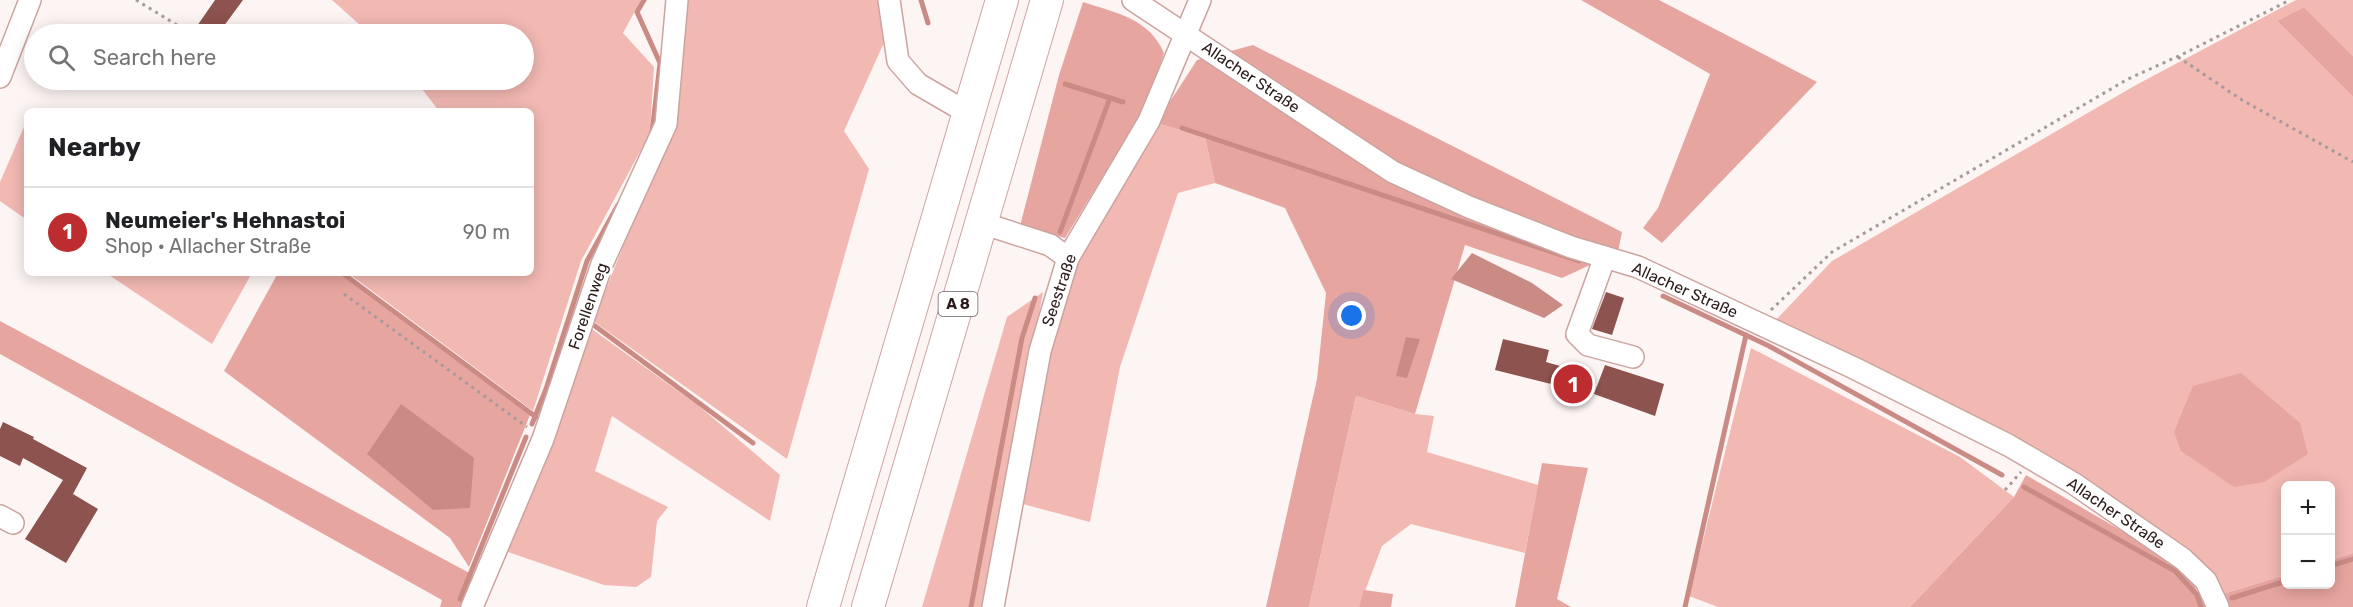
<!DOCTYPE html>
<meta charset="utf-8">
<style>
body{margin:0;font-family:Rubik,sans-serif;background:#f2f2f2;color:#202124}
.controls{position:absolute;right:18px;bottom:18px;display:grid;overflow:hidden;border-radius:9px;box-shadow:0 3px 15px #0003}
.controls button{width:54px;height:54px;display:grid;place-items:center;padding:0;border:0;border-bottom:2px solid #e0e0e0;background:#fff;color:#202124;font:30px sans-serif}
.you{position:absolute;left:1352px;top:316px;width:21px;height:21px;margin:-15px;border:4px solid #fff;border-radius:50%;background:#1a73e8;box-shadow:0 0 0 9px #1a73e833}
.badge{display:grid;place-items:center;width:39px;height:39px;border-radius:50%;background:#bd2d2f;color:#fff;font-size:20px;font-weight:700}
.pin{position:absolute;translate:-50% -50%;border:3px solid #fff;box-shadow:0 2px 6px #0006}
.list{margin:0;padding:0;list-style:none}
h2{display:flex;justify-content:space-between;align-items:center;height:78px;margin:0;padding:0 24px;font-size:26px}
h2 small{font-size:20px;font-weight:400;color:#757577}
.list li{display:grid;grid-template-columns:39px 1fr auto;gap:18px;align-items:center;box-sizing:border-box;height:90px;padding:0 24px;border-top:2px solid #e0e0e0}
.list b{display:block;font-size:22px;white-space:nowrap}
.list p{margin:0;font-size:20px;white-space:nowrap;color:#757577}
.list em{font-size:20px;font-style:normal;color:#757577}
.icon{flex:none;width:33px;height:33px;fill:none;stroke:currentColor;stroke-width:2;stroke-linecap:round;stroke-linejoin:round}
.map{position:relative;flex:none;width:2353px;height:607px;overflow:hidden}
.search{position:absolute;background:#fff;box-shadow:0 3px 15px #0003;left:24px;top:24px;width:510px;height:66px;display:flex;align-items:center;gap:15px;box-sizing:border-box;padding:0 21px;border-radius:33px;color:#757577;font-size:22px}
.panel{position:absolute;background:#fff;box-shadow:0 3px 15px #0003;left:24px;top:108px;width:510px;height:168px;border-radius:9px}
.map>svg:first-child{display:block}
.green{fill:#f2b8b2}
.forest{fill:#e7a59f}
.water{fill:#cb8b85}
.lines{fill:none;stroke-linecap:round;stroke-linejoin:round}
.stream{stroke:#cb8b85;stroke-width:5}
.building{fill:#8d534e}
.minor-casing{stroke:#cba4a0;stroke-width:24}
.highway-casing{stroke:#cba4a0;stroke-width:34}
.path{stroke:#a69b9a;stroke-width:3;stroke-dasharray:3 4.5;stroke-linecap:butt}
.minor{stroke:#fff;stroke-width:21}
.highway{stroke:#fff;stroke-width:32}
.labels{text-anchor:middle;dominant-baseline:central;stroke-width:6;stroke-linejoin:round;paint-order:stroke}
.shield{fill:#fff;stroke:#6b605f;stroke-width:1.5}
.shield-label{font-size:15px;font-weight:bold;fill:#2b1c1b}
.street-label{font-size:16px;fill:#2b1c1b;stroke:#fff}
</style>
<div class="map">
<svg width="2353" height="607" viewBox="0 0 2353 607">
<rect width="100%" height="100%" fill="#fdf5f4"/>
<!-- green -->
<g class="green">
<polygon points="332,0 641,0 623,33 654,67 650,133 581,261 533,411 348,273 531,273 531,111 439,111 415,80 524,80 524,34 370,34"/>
<polygon points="681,0 881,0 887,36 844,131 869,169 787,459 593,321 673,123"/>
<polygon points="2296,0 2353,0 2353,56 2304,7 2277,21 2353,97 2353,553 2331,560 2330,486 2286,486 2285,575 2223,594 2199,563 1772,324 1832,261 2136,85"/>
<polygon points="27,120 27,220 0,201 0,182"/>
<polygon points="1156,123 1205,137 1215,183 1178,193 1120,367 1090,522 1019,503 1045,353 1071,262"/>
<polygon points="106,273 252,273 212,344"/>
<polygon points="1043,292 986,607 922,607 1007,317"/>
<polygon points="589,327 699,406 780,475 770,521 612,416 595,471 668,507 657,521 651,577 636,587 604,585 505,551"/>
<polygon points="1751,348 1960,457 2014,497 1910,607 1718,607 1689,596"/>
<polygon points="1356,396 1415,414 1434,416 1427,452 1538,485 1525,553 1411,524 1382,546 1359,607 1309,607"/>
</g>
<!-- forest -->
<g class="forest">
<polygon points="1581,0 1659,0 1817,82 1662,243 1643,228 1658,208 1710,74"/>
<path d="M1083 2C1116 13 1149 18 1164 53L1146 106 1065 238 1020 226 1059 75Z"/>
<polygon points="2304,7 2353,56 2353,97 2277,21"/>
<polygon points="1253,45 1622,232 1618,252 1562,278 1465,245 1415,414 1356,396 1309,607 1266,607 1317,379 1326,293 1285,208 1215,183 1205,137 1156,123 1197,60"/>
<polygon points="278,273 338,273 530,415 469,567 450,538 224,371"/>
<polygon points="0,321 475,576 465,607 440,607 442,600 0,354"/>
<polygon points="2241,373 2300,423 2308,454 2264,482 2234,487 2181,451 2174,432 2193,386"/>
<polygon points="1542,463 1588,468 1557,599 1571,607 1515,607"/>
<polygon points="2026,475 2182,566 2207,607 1910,607 2014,497"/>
<polygon points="2353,553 2353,607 2226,607 2223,594 2285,575 2286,584 2330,584 2331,560"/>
<polygon points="1364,590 1393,594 1391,607 1359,607"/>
</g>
<!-- water -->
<g class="water">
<polygon points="1472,253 1532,283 1563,305 1544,318 1451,279"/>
<polygon points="1406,337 1420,339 1407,378 1396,376"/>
<polygon points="401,404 474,458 470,508 433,510 367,454"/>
</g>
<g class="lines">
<!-- stream -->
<g class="stream">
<polyline points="644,0 637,12 660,63 652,133"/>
<polyline points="921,0 928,23"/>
<polyline points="1065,84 1123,102"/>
<polyline points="1182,128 1579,261"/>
<polyline points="1060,232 1110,98"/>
<polyline points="342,273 536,417"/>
<polyline points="1663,296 1769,346 2002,475"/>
<polyline points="595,326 753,443"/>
<polyline points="532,424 546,389 587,261 618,205"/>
<polyline points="2024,487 2175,571 2197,595 2201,607"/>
<polyline points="2330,566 2353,559"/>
<polyline points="2232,598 2286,581"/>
<polyline points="460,599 526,437"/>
<polyline points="971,607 1022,338 1035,298"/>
<polyline points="1685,607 1746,335"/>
</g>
</g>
<!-- building -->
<g class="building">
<polygon points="215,0 243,0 218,34 209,34 197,26"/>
<polygon points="1606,292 1624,298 1612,335 1592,329"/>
<polygon points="1503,339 1549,350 1546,362 1560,366 1555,385 1495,370"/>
<polygon points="1605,365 1664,384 1655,416 1594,394"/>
<polygon points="3,422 34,437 33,439 87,468 73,494 98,509 66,563 25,539 63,480 23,458 20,466 0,456 0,429"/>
</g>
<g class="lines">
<defs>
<g id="minor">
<polyline points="889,0 898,61 918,84 968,113"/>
<polyline points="1133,0 1393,172 1469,207 1571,247 1638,267 1854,368 2008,445 2073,483 2183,559 2206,581 2218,607"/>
<polyline points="0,77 30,0"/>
<polyline points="982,223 1050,245 1068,258"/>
<polyline points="1605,257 1577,334 1588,345 1633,357"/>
<polyline points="0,516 13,523"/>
<polyline points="472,607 543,439 602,264 666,124 677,0"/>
<polyline points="993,607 1040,351 1068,258 1149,121 1200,0"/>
</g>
<g id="highway">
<polyline points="823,607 1002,0"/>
<polyline points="868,607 1047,0"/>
</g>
</defs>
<!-- minor casing -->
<use href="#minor" class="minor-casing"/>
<!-- highway casing -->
<use href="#highway" class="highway-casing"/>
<!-- path -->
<g class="path">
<polyline points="136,0 177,25"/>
<polyline points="2178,57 2242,100 2353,162"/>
<polyline points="344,294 527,427"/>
<polyline points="1771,310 1832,252 2128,79 2183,54 2290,0"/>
<polyline points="2005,490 2021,472"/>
</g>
<!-- minor -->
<use href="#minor" class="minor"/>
<!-- highway -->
<use href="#highway" class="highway"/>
</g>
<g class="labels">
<!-- shield labels -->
<rect class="shield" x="938.5" y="292" width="39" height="24" rx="4.5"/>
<g class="shield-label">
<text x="958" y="304">A 8</text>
</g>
<!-- street labels -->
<g class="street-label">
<text transform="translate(1251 77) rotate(34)">Allacher Straße</text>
<text transform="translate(1059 290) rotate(-71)">Seestraße</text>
<text transform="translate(1685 290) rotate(24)">Allacher Straße</text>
<text transform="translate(588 306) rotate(-71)">Forellenweg</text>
<text transform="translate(2116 513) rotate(34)">Allacher Straße</text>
</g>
</g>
</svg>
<div class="controls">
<button>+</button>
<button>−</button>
</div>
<div class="you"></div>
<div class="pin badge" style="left:1573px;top:384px">1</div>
<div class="search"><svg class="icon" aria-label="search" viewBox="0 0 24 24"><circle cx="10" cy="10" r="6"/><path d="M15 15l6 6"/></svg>Search here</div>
<section class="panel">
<h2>Nearby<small></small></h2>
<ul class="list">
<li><span class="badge">1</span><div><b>Neumeier's Hehnastoi</b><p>Shop · Allacher Straße</p></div><em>90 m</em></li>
</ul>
</section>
</div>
